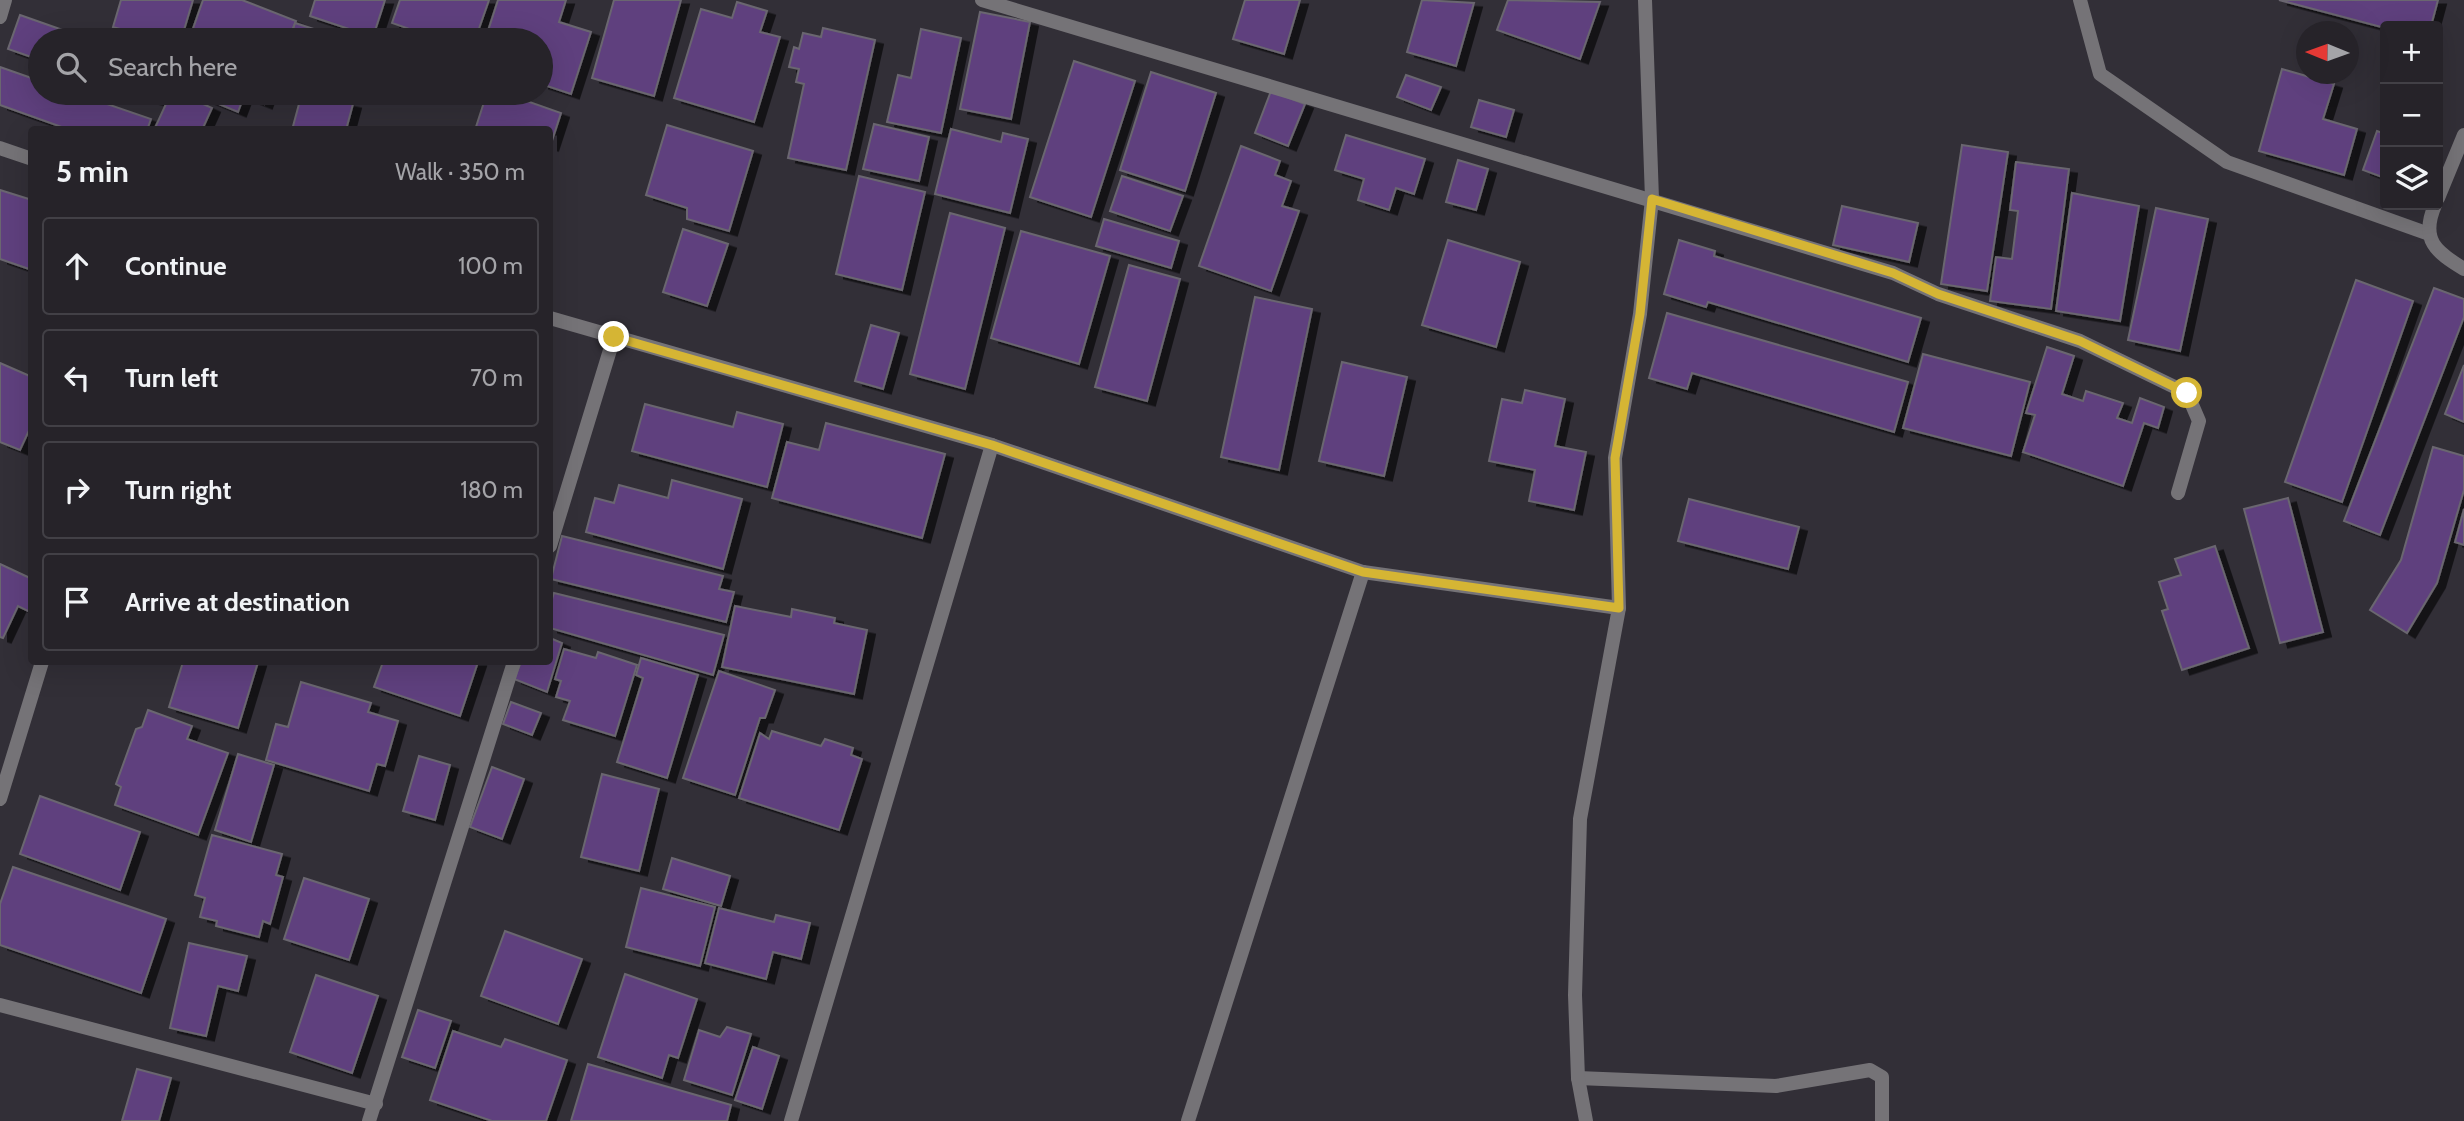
<!DOCTYPE html>
<meta charset="utf-8">
<style>
body{margin:0;font-family:Cabin,sans-serif;background:#322f35;color:#f1f3f6}
.controls{position:absolute;right:21px;top:21px;display:grid;overflow:hidden;border-radius:7px;box-shadow:0 7px 28px #0002}
.controls button{width:63px;height:63px;display:grid;place-items:center;padding:0;border:0;border-bottom:2px solid #424046;background:#262329;color:#f1f3f6;font:35px sans-serif}
.compass{position:absolute;left:2296px;top:21px;width:63px;height:63px;border-radius:50%;background:#262329;box-shadow:0 7px 28px #0002;rotate:271deg}
.stop{position:absolute;width:21px;height:21px;margin:-16px;border:5px solid #d5b534;border-radius:50%;background:#fff}
.stop.end{background:#d5b534;border-color:#fff;box-shadow:0 2px 7px #0008}
.list{margin:0;padding:0;list-style:none}
h2{display:flex;justify-content:space-between;align-items:center;height:91px;margin:0;padding:0 28px;font-size:30px}
h2 small{font-size:23px;font-weight:400;color:#a4a4a8}
.list li{display:grid;grid-template-columns:46px 1fr auto;gap:21px;align-items:center;box-sizing:border-box;height:98px;margin:0 14px 14px;padding:0 14px;border:2px solid #424046;border-radius:7px}
.list b{display:block;font-size:26px;white-space:nowrap}
.list em{font-size:23px;font-style:normal;color:#a4a4a8}
.icon{flex:none;width:38px;height:38px;fill:none;stroke:currentColor;stroke-width:2;stroke-linecap:round;stroke-linejoin:round}
.map{position:relative;flex:none;width:2464px;height:1121px;overflow:hidden}
.search{position:absolute;background:#262329;box-shadow:0 7px 28px #0002;left:28px;top:28px;width:525px;height:77px;display:flex;align-items:center;gap:18px;box-sizing:border-box;padding:0 24px;border-radius:38px;color:#a4a4a8;font-size:26px}
.panel{position:absolute;background:#262329;box-shadow:0 7px 28px #0002;left:28px;top:126px;width:525px;height:539px;border-radius:7px}
.map>svg:first-child{display:block}
.building{fill:#5e417e;stroke:#6a666f;stroke-width:2;filter:url(#shadow)}
.lines{fill:none;stroke-linecap:round;stroke-linejoin:round}
.service{stroke:#757377;stroke-width:14}
.minor{stroke:#757377;stroke-width:14}
.route{stroke:#d5b534;stroke-width:9}
</style>
<div class="map">
<svg width="2464" height="1121" viewBox="0 0 2464 1121">
<defs>
<filter id="shadow"><feDropShadow dx="8" dy="4.5" stdDeviation="0" flood-color="#0009"/></filter>
</defs>
<rect width="100%" height="100%" fill="#322f37"/>
<!-- building -->
<g class="building">
<polygon points="121,0 193,0 181,40 158,40 113,27"/>
<polygon points="203,0 242,0 296,21 288,40 189,40"/>
<polygon points="315,0 385,0 373,37 310,16"/>
<polygon points="400,0 489,0 475,40 441,40 392,23"/>
<polygon points="498,0 566,0 559,22 591,32 571,94 541,84 541,40 485,40"/>
<polygon points="614,0 681,0 654,96 592,78"/>
<polygon points="1245,0 1300,0 1284,54 1233,39"/>
<polygon points="1422,0 1474,3 1456,66 1407,52"/>
<polygon points="1508,0 1600,2 1580,59 1497,30"/>
<polygon points="2279,0 2438,0 2431,26 2385,28"/>
<polygon points="737,2 767,11 760,32 780,37 754,122 674,98 701,9 732,18"/>
<polygon points="980,12 1030,22 1011,119 960,109"/>
<polygon points="20,15 91,40 40,40 40,60 8,49"/>
<polygon points="295,23 348,40 290,40"/>
<polygon points="823,28 875,40 846,170 788,158 804,84 796,82 799,69 789,67 794,47 799,49 803,33 821,37"/>
<polygon points="921,29 961,38 941,133 887,122 898,75 911,78"/>
<polygon points="1074,61 1135,81 1091,217 1030,197"/>
<polygon points="0,67 40,81 40,93 75,93 151,119 147,130 70,130 0,105"/>
<polygon points="2282,69 2334,84 2323,119 2357,129 2344,175 2259,151"/>
<polygon points="1151,72 1216,93 1185,191 1120,170"/>
<polygon points="1406,75 1441,87 1431,110 1397,97"/>
<polygon points="1271,91 1305,104 1288,146 1255,133"/>
<polygon points="132,93 163,93 160,102"/>
<polygon points="171,93 179,93 212,108 202,130 154,130"/>
<polygon points="192,93 268,93 264,104 244,96 238,112"/>
<polygon points="302,93 353,104 346,130 292,130"/>
<polygon points="487,93 504,93 561,113 550,147 550,130 475,130"/>
<polygon points="1479,100 1514,110 1506,137 1471,127"/>
<polygon points="874,124 929,137 919,181 863,169"/>
<polygon points="667,125 753,151 729,231 687,219 687,208 646,195"/>
<polygon points="951,129 1001,142 1003,133 1028,139 1010,213 935,194"/>
<polygon points="2377,131 2385,134 2385,178 2363,170"/>
<polygon points="1346,135 1425,159 1414,194 1396,188 1389,210 1358,200 1364,179 1335,170"/>
<polygon points="1962,145 2008,152 1987,291 1941,284"/>
<polygon points="1241,146 1280,161 1275,175 1291,181 1282,206 1299,211 1271,291 1199,266"/>
<polygon points="1458,160 1488,169 1476,210 1446,202"/>
<polygon points="2016,162 2069,169 2051,309 1990,301 1996,257 2012,259 2018,211 2010,210"/>
<polygon points="859,176 925,192 902,290 836,274"/>
<polygon points="1122,176 1183,196 1170,231 1110,211"/>
<polygon points="0,190 32,200 32,270 0,259"/>
<polygon points="2072,193 2139,206 2120,321 2056,311"/>
<polygon points="1842,206 1918,223 1909,262 1833,245"/>
<polygon points="2156,208 2208,219 2180,351 2128,340"/>
<polygon points="950,213 1005,228 965,389 910,374"/>
<polygon points="1104,219 1179,241 1171,268 1096,246"/>
<polygon points="683,229 728,244 707,306 663,292"/>
<polygon points="1021,231 1110,256 1079,364 991,338"/>
<polygon points="1448,240 1520,262 1496,347 1422,325"/>
<polygon points="1679,240 1715,251 1714,256 1921,318 1908,362 1708,302 1706,307 1664,294"/>
<polygon points="1129,265 1180,279 1147,401 1095,387"/>
<polygon points="2356,280 2413,301 2342,502 2285,482"/>
<polygon points="2434,288 2464,299 2464,317 2380,535 2344,521"/>
<polygon points="1255,297 1312,309 1279,470 1221,457"/>
<polygon points="1667,313 1908,382 1894,432 1692,373 1687,389 1649,378"/>
<polygon points="871,325 899,333 883,389 855,381"/>
<polygon points="2047,347 2074,356 2062,394 2083,401 2086,391 2123,403 2117,418 2132,423 2140,398 2164,407 2158,428 2144,423 2123,486 2023,452 2035,415 2026,413"/>
<polygon points="1923,354 2030,382 2011,456 1903,428"/>
<polygon points="1342,362 1407,377 1384,476 1319,461"/>
<polygon points="0,363 32,377 32,424 20,450 0,442"/>
<polygon points="2464,365 2464,422 2445,414"/>
<polygon points="1525,390 1565,399 1555,446 1586,452 1574,510 1529,501 1535,470 1489,461 1502,399 1522,403"/>
<polygon points="645,404 733,427 737,412 783,424 767,487 632,451"/>
<polygon points="826,423 945,454 922,538 772,498 787,442 819,450"/>
<polygon points="2433,447 2464,456 2464,490 2437,583 2407,633 2370,610 2401,560"/>
<polygon points="672,480 742,499 723,569 586,532 595,498 614,503 619,485 668,498"/>
<polygon points="2288,498 2323,632 2280,643 2244,509"/>
<polygon points="1689,499 1799,527 1788,569 1678,541"/>
<polygon points="2464,509 2464,545 2455,542"/>
<polygon points="562,536 723,576 719,589 734,592 726,622 551,579"/>
<polygon points="2215,546 2249,648 2182,670 2162,611 2168,609 2159,582 2181,575 2175,559"/>
<polygon points="0,564 32,579 32,613 18,606 3,638 0,637"/>
<polygon points="554,593 724,635 713,675 550,628 550,605"/>
<polygon points="735,606 791,617 792,609 835,618 834,623 867,630 854,694 722,667"/>
<polygon points="550,638 562,643 547,692 514,679 521,662 550,662"/>
<polygon points="564,649 596,658 598,652 637,665 615,736 563,720 570,701 556,697 561,681 555,679"/>
<polygon points="641,658 698,675 667,778 617,762 643,678 636,675"/>
<polygon points="183,662 258,662 238,728 169,707"/>
<polygon points="383,662 478,662 460,716 374,687"/>
<polygon points="719,671 775,690 765,718 760,718 735,795 683,778"/>
<polygon points="301,682 371,703 368,712 398,721 385,766 377,764 369,791 266,760 276,724 288,727"/>
<polygon points="511,702 541,713 532,735 503,724"/>
<polygon points="148,710 192,726 187,739 228,753 198,835 115,805 121,787 116,784 136,729 142,727"/>
<polygon points="772,731 821,746 825,739 853,748 851,755 862,759 839,830 739,798 760,733 769,739"/>
<polygon points="238,754 274,765 251,842 215,830"/>
<polygon points="419,756 450,765 435,820 403,811"/>
<polygon points="492,767 524,779 502,839 470,827"/>
<polygon points="602,774 659,789 639,871 581,857"/>
<polygon points="40,796 140,832 120,890 20,854"/>
<polygon points="212,835 282,854 276,875 283,877 270,924 263,921 259,937 216,926 217,921 200,917 205,898 195,895"/>
<polygon points="672,858 730,876 721,906 663,889"/>
<polygon points="13,867 166,919 141,993 0,945 0,904"/>
<polygon points="304,878 369,899 349,960 284,939"/>
<polygon points="641,888 715,907 700,966 626,947"/>
<polygon points="719,908 774,922 776,915 810,923 801,959 773,952 766,979 705,963"/>
<polygon points="505,931 582,959 558,1024 481,996"/>
<polygon points="189,943 247,956 238,991 218,986 206,1036 170,1028"/>
<polygon points="625,974 697,999 678,1058 669,1055 662,1078 598,1057"/>
<polygon points="316,975 378,996 352,1073 290,1052"/>
<polygon points="418,1010 451,1021 435,1068 402,1057"/>
<polygon points="727,1027 751,1034 732,1095 684,1080 699,1030 720,1037"/>
<polygon points="453,1031 501,1047 505,1039 567,1060 546,1121 492,1121 430,1100"/>
<polygon points="753,1047 779,1056 762,1109 735,1100"/>
<polygon points="588,1064 731,1105 727,1121 571,1121"/>
<polygon points="137,1069 171,1078 159,1121 122,1121"/>
</g>
<g class="lines">
<!-- service -->
<polyline class="service" points="2080,0 2100,74 2227,162 2429,234"/>
<!-- minor -->
<g class="minor">
<polyline points="982,0 1893,273 1938,294 2080,341 2187,393 2199,421 2178,493"/>
<polyline points="0,17 5,0"/>
<polyline points="0,148 32,159"/>
<polyline points="2438,198 2464,135"/>
<path d="M2435 205C2420 240 2436 252 2464 269"/>
<polyline points="550,318 992,445 1363,572 1619,608"/>
<polyline points="550,546 614,337"/>
<polyline points="0,799 42,662"/>
<polyline points="0,1005 376,1104"/>
<polyline points="1578,1078 1776,1086 1870,1070 1882,1077 1882,1121"/>
<polyline points="369,1121 514,662"/>
<polyline points="791,1121 992,445"/>
<polyline points="1188,1121 1363,572"/>
<polyline points="1586,1121 1578,1078 1575,995 1580,819 1619,608 1615,458 1640,314 1652,199 1645,0"/>
</g>
</g>
<g class="lines">
<!-- route -->
<polyline class="route" points="614,337 992,445 1363,572 1619,608 1615,458 1640,314 1652,199 1893,273 1938,294 2080,341 2187,393"/>
</g>
</svg>
<div class="controls">
<button>+</button>
<button>−</button>
<button><svg class="icon" aria-label="layers" viewBox="0 0 24 24"><path d="M12 4l9 5-9 5-9-5zM3 14l9 5 9-5"/></svg></button>
</div>
<svg class="compass" viewBox="-18 -18 36 36"><path d="M0-13l5 13h-10z" fill="#e53935"/><path d="M0 13l5-13h-10z" fill="#a4a4a8"/></svg>
<div class="stop" style="left:2187px;top:393px"></div>
<div class="stop end" style="left:614px;top:337px"></div>
<div class="search"><svg class="icon" aria-label="search" viewBox="0 0 24 24"><circle cx="10" cy="10" r="6"/><path d="M15 15l6 6"/></svg>Search here</div>
<section class="panel">
<h2>5 min<small>Walk · 350 m</small></h2>
<ul class="list">
<li><svg class="icon" aria-label="ahead" viewBox="0 0 24 24"><path d="M12 20V5M6 11l6-6 6 6"/></svg><div><b>Continue</b></div><em>100 m</em></li>
<li><svg class="icon" aria-label="left" viewBox="0 0 24 24"><path d="M17 20v-9H6M10 6l-5 5 5 5"/></svg><div><b>Turn left</b></div><em>70 m</em></li>
<li><svg class="icon" aria-label="right" viewBox="0 0 24 24"><path d="M7 20v-9h11M14 6l5 5-5 5"/></svg><div><b>Turn right</b></div><em>180 m</em></li>
<li><svg class="icon" aria-label="arrive" viewBox="0 0 24 24"><path d="M6 21V4h12l-3 4 3 4H6"/></svg><div><b>Arrive at destination</b></div></li>
</ul>
</section>
</div>
